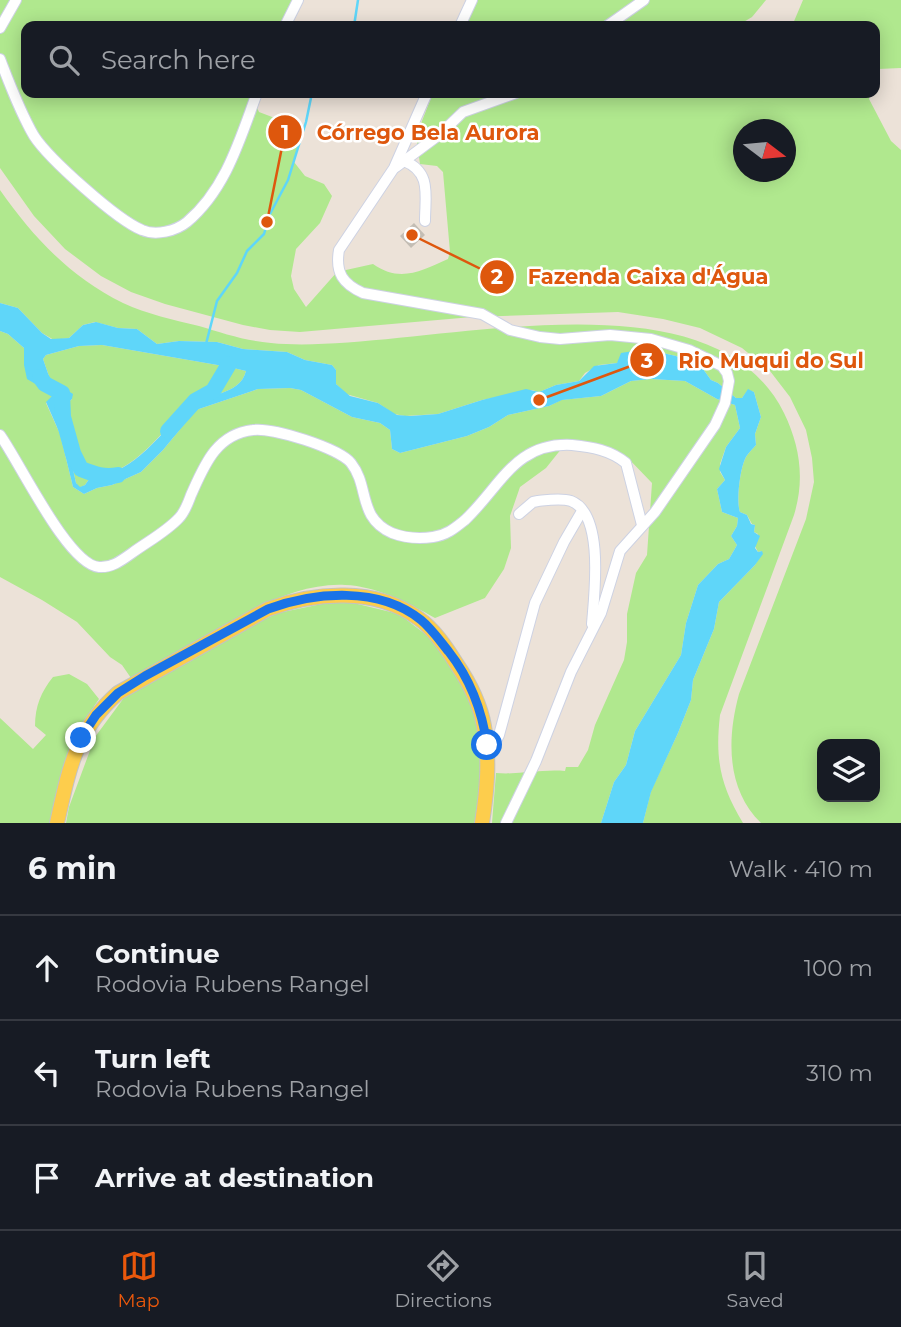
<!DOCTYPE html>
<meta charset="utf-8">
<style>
body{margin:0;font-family:Montserrat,sans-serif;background:#242831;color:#f1f3f6}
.controls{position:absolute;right:21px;bottom:21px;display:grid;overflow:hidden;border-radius:14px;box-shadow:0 4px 18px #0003}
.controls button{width:63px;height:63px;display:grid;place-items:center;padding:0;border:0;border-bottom:2px solid #363941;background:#171b24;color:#f1f3f6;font:35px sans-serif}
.compass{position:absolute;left:733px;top:119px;width:63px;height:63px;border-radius:50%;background:#171b24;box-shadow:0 4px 18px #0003;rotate:106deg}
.stop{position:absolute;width:21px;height:21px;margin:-16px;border:5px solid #1a73e8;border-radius:50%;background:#fff}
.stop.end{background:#1a73e8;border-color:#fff;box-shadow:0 2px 7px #0008}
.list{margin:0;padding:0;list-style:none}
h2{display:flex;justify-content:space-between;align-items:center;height:91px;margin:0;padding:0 28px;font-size:30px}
h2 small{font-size:23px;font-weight:400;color:#9ea1a6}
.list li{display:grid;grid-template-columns:46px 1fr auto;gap:21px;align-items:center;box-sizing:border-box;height:105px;padding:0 28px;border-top:2px solid #363941}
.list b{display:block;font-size:26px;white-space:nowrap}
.list p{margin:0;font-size:23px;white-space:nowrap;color:#9ea1a6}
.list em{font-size:23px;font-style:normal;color:#9ea1a6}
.icon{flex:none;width:38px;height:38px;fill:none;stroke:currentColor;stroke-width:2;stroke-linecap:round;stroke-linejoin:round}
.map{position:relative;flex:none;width:901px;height:823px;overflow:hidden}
.search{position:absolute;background:#171b24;box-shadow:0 4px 18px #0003;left:21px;right:21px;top:21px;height:77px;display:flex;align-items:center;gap:18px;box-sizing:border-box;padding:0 24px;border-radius:14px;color:#9ea1a6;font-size:26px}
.sheet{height:406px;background:#171b24}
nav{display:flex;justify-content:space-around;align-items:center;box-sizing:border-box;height:98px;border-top:2px solid #363941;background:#171b24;font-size:19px;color:#9ea1a6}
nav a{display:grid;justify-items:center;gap:4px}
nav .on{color:#ea580c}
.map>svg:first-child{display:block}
.green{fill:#b0e88e;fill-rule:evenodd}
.water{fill:#5fd6f9;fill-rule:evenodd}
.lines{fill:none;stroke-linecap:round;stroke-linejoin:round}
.stream{stroke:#5fd6f9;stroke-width:2.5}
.river{stroke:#5fd6f9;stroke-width:16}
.building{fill:#c3bdb4}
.minor-casing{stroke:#cdd2e3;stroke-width:12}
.major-casing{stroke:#c3c3c3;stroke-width:16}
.minor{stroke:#fff;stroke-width:10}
.major{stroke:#fdcd4c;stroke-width:14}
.route{stroke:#1a73e8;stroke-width:9}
.leader{fill:none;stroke:#de570d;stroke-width:2.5}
.callout-dot{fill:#de570d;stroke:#fff;stroke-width:2.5}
.mark-label{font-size:21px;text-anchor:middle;font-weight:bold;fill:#fff}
.callout-label{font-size:21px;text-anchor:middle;font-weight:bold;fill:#de570d;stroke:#fff;stroke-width:5;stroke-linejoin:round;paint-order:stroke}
</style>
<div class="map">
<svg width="901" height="823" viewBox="0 0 901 823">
<rect width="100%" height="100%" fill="#ece2d8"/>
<!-- green -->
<g class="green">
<path d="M0 0H293L280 26H26V93H258L254 101 259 112 280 120 297 130 299 139 294 162 305 176 324 184 332 196 320 223 296 249 291 276 294 289 306 307 337 272 373 264C400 283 421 271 448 259L450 252 443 172 437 166 420 164 416 136 433 93H870L869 99 891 141 901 150V823H761C726 789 727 738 739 694L806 519 814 482 812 458 806 430 790 397 770 371 742 348 700 328 663 319 618 312 472 317 300 332 270 330 243 325 165 304 131 292 101 276 65 249 34 216 0 168ZM744 130H786V172H744ZM822 744H875V797H822Z"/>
<polygon points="476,0 766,0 752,17 737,26 465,26"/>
<polygon points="803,0 901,0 901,68 878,69 875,73 875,26 792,26"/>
<path d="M0 190C33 237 70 277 123 303 147 314 174 320 199 326 222 333 246 341 271 343 407 357 707 258 784 413 800 446 805 479 794 515L720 715C715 759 720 785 743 823H643L651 791 678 733 691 700 693 680 714 629 719 602 755 565 762 551 758 552 755 546 758 534 754 532 755 525 752 524 747 515 740 512C736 501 740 470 745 459 747 454 752 450 756 445L755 434 761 417 754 392 748 390 742 398H736L718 383 711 380 703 369 676 356 645 349 632 350 617 363 599 365 585 373 579 381 556 385 539 392 532 390 482 400 438 414 405 416 394 414 378 403 346 394 336 384V370L332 365 305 360 287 352 243 349 217 342 179 341 157 344 137 329 118 328 95 322 83 325 69 338 54 340 42 333 18 308 0 303Z"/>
<path d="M0 331 8 334 24 348V364L58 390 46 403 60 434 73 487 84 494 97 488 112 485 141 472 163 450 196 410 258 389 290 388 301 390 352 417 380 423 390 430 392 449 400 453 467 436 489 427 508 415 549 406 561 400 601 396 631 381 651 379 685 381 717 399 735 405 740 428 726 447 720 464V472L725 480 717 489 722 512 738 518 737 526 731 536 737 545 729 559 718 564 698 585 686 623 681 655 635 731 626 765 614 782 601 823H492L496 773C519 775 541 769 565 771L566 767H578L588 750 595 725 624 660 627 642V614L636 573 647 555 652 483 626 456 566 443 546 468 520 487 510 516 511 548 504 569 485 598 435 618C409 603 376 586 345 585 288 582 230 623 183 650 166 660 149 669 131 678L122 665 110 657 77 622 42 600 0 577Z"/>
<path d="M102 345 229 367 246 371C240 396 205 393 188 408 160 431 133 477 92 475L85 485 79 488 76 483 60 409 72 399 50 379 43 359 46 355 79 346Z"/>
<polygon points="341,600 399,614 442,647 459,672 483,735 479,823 66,823 69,807 95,737 126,695 189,662 235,633 278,613"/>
<path d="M69 674 87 684 99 699 79 728 68 758 53 823H0V718L33 749 46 735 35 726C35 706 41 692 53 677Z"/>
</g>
<!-- water -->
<path class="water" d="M0 303 18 308 42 333 51 339 69 338 83 325 96 322 118 328 137 329 157 344 179 341 217 342 243 349 287 352 305 360 332 365 336 370V384L350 396 378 403 397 415 410 416 438 414 482 400 526 389 539 392 556 385 579 381 594 366 617 363 621 353 645 349 676 356 703 369 711 380 718 383 736 398H742L748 389 754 392 761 417 755 434 756 445C752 450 747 454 745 459 740 470 736 501 740 512L747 515 751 524 755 525 754 532 760 536 755 548 758 552 762 551 763 554 755 565 719 602 714 629 693 680 691 700 678 733 651 792 643 823H601L614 782 626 765 635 731 681 655 686 623 698 585 718 564 729 559 737 545 731 536 737 526 738 518 722 512 717 489 725 480 719 469 726 447 740 428 735 405 717 399 685 381 651 379 631 381 601 396 562 400 549 406 508 415 489 427 467 436 400 453 392 449 390 430 380 423 352 417 301 390 290 388 258 389 196 410 163 450 141 472 112 485 97 488 84 494 73 487 60 434 46 402 57 391 49 392 27 379 24 365V348L8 334 0 331ZM102 345 229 367 246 371C240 396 205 393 188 408 161 431 132 478 92 475L85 485 80 487 76 483 60 409 72 399 73 394 50 379 43 359 46 355 79 346Z"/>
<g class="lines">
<!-- stream -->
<g class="stream">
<polyline points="354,26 358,0"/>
<polyline points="206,344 217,301 237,273 247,251 264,234 270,214 288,180 306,122 312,93"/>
</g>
<!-- river -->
<g class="river">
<path d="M40 377 45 384 62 393 63 417 73 453 81 469C94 474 104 478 118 475"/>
<polyline points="168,431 195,401 213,391 229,364"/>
</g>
</g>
<!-- building -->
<polygon class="building" points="414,223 425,235 411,248 400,236"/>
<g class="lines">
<defs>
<g id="minor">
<polyline points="285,26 298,0"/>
<polyline points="460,26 472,0"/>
<polyline points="607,26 644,0"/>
<polyline points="0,28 16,0"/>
<path d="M0 59C10 85 20 112 34 136 49 159 117 220 142 230 156 236 176 231 187 222 226 189 240 139 257 93"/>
<path d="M427 93 394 168 339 250C335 273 343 284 363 293L482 314 510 330 540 337 560 339 610 335 651 339 689 350 722 366 727 373 729 381 725 403 715 425 655 512 620 551 601 613 571 672 536 761 506 823"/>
<path d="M404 161C432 172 425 196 425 221"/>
<polyline points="396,167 439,135 463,112 516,93"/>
<path d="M0 435C19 461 68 565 99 567 112 568 122 560 132 553 147 542 166 532 179 518 185 512 188 503 191 495 204 466 216 434 253 430 272 427 339 448 351 463 370 487 357 517 392 533 405 538 419 539 433 537 447 535 455 528 465 520 501 486 515 442 572 445 592 447 610 450 626 463L642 525"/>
<path d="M519 514 533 502 538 501C548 500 561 498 571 501 605 514 594 596 592 624"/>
<polyline points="487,759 499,735 535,603 564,542 582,511"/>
</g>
<path id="major" d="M57 823C69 770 75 731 118 693L268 609C315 592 375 587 418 618 434 629 446 647 456 663 469 682 480 703 484 726 490 759 487 791 482 823"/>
</defs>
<!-- minor casing -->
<use href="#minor" class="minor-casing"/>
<!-- major casing -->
<use href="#major" class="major-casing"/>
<!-- minor -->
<use href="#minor" class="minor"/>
<!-- major -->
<use href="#major" class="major"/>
</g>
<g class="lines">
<!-- route -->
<path class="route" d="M81 738 96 715 118 693 145 676 268 609C315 592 379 586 421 620 432 629 440 641 449 652 471 680 482 710 487 745"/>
</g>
<!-- callouts -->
<path class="leader" d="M267 222L285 132M412 235L497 277M539 400L647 360"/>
<g class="callout-dot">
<circle cx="267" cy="222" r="7"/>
<circle cx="412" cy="235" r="7"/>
<circle cx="539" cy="400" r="7"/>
<circle cx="285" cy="132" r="18"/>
<circle cx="497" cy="277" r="18"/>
<circle cx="647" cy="360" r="18"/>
</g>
<g class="mark-label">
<text x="285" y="140">1</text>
<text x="497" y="284">2</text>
<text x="647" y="368">3</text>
</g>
<g class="callout-label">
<text x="428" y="140">Córrego Bela Aurora</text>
<text x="648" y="284">Fazenda Caixa d'Água</text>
<text x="771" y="368">Rio Muqui do Sul</text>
</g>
</svg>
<div class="controls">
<button><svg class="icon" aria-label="layers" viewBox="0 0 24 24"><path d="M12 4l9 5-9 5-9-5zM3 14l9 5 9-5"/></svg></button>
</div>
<svg class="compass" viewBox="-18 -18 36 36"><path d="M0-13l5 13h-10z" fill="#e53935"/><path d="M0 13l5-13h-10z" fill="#9ea1a6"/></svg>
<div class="stop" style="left:487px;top:745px"></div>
<div class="stop end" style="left:81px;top:738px"></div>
<div class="search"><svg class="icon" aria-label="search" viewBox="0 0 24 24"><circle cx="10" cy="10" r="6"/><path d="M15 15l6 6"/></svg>Search here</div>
</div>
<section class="sheet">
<h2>6 min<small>Walk · 410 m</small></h2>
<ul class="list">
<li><svg class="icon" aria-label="ahead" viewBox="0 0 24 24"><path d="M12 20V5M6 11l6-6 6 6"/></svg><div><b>Continue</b><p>Rodovia Rubens Rangel</p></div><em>100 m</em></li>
<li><svg class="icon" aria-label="left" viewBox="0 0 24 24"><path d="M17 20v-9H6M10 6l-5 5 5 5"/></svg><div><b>Turn left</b><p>Rodovia Rubens Rangel</p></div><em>310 m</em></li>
<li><svg class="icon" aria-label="arrive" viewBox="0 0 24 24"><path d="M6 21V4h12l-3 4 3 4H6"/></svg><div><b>Arrive at destination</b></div></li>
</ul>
</section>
<nav>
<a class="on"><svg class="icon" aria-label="map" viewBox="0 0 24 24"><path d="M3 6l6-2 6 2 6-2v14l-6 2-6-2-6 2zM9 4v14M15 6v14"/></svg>Map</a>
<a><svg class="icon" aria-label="directions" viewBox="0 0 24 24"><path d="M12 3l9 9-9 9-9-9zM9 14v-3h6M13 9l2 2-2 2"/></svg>Directions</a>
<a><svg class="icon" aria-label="saved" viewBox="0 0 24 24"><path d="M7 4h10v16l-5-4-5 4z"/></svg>Saved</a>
</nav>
